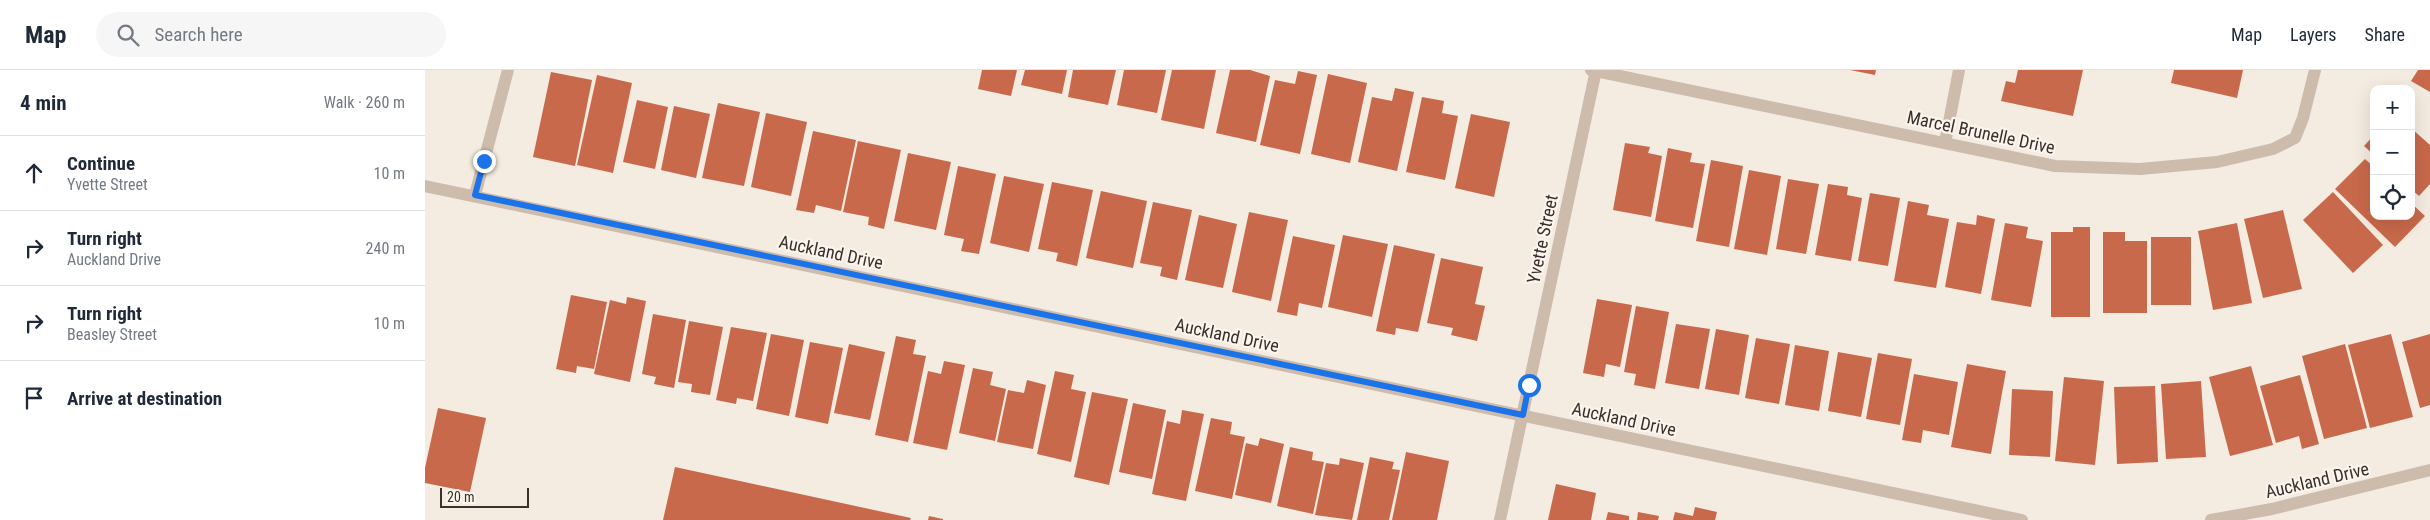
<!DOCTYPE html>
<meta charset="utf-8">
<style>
body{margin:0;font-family:"Roboto Condensed",sans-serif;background:#f6f6f7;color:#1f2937}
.controls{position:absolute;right:15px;top:15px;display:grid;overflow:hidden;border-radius:10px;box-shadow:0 5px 20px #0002}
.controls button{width:45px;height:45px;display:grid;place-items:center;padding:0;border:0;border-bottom:1px solid #e0e1e3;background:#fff;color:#1f2937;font:25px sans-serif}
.scale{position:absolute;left:15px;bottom:12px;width:89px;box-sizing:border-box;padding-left:5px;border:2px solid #3b302b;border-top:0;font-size:14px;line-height:18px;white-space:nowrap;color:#3b302b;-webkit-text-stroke:4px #fbf5ee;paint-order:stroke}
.stop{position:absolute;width:15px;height:15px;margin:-11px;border:4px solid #1a73e8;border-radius:50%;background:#fff}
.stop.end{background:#1a73e8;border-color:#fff;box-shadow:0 1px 5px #0008}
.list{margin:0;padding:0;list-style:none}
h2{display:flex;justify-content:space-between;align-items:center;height:65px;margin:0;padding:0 20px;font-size:21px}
h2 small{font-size:16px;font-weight:400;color:#747a83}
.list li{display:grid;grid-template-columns:32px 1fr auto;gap:15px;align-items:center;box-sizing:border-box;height:75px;padding:0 20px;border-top:1px solid #e0e1e3}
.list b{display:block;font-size:19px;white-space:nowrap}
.list p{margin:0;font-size:16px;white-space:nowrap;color:#747a83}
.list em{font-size:16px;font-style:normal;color:#747a83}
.icon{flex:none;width:28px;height:28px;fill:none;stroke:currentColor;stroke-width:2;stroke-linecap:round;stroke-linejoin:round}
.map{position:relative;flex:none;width:2005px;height:450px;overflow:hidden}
header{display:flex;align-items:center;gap:30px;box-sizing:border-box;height:70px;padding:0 25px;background:#fff;border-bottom:1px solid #e0e1e3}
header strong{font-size:24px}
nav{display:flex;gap:28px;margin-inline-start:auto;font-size:18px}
.search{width:350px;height:45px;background:#f6f6f7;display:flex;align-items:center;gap:12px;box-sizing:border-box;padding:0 18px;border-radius:28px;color:#747a83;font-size:19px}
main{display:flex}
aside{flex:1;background:#fff}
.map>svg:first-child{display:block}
.building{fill:#c8694b}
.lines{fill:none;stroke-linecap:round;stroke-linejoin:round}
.minor{stroke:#cdbbac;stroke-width:12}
.route{stroke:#1a73e8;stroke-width:6}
.labels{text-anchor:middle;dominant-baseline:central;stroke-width:4.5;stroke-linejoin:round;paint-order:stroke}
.street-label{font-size:18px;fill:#3b302b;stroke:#fbf5ee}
</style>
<header>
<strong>Map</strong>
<div class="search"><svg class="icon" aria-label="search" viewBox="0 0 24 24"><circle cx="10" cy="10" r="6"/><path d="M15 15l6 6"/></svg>Search here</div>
<nav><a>Map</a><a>Layers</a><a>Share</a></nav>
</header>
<main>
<aside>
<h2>4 min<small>Walk · 260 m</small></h2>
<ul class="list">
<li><svg class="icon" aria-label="ahead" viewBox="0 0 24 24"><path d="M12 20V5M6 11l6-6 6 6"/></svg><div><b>Continue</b><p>Yvette Street</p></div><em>10 m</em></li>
<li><svg class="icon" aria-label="right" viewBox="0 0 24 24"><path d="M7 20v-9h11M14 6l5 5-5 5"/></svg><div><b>Turn right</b><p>Auckland Drive</p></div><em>240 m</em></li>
<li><svg class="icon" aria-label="right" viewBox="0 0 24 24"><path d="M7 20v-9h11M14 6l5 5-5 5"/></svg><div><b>Turn right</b><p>Beasley Street</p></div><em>10 m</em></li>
<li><svg class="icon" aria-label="arrive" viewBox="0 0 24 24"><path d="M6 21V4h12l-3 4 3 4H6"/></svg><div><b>Arrive at destination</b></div></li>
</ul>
</aside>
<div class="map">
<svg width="2005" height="450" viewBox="0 0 2005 450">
<rect width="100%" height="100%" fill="#f4ebe1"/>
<!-- building -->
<g class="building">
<polygon points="557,0 592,0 586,26 553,19"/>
<polygon points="600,0 642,0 637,24 596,15"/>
<polygon points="648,0 691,0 683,35 643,27"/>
<polygon points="699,0 741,0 732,43 692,35"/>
<polygon points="747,0 791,0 779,59 736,50"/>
<polygon points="805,0 825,0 845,6 831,72 791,63"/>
<polygon points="1425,0 1451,0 1450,5"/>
<polygon points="1593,0 1658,0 1648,46 1576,31 1581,11 1590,13"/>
<polygon points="1749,0 1818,0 1812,28 1746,13"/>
<polygon points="1993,0 2005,0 2005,22 1986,11"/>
<polygon points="873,1 892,5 875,84 835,75 850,10 870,14"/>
<polygon points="126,2 167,10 150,96 108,87"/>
<polygon points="903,4 942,13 925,93 886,84"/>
<polygon points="172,5 207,13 188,103 152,95"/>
<polygon points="970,18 989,22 972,101 933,92 947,27 967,31"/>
<polygon points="997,27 1019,31 1017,43 1033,46 1020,110 981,102"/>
<polygon points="212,30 243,37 230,99 198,92"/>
<polygon points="293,33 335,42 319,116 277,108"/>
<polygon points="249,36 285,44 271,108 236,100"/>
<polygon points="341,43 382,52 366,126 326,117"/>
<polygon points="1046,44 1085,52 1069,127 1030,118"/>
<polygon points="1986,58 2005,75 2005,114 1994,126 1986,119"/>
<polygon points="388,61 431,70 416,141 391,135 389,143 371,140"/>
<polygon points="1949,65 1949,85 1939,76"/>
<polygon points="433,71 476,80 459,159 443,155 444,147 418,142"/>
<polygon points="1200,73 1225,77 1223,83 1237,86 1226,147 1188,140"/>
<polygon points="1243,78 1267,83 1265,92 1280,94 1268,158 1230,151"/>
<polygon points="483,83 526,92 511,160 469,151"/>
<polygon points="1940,89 1949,97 1949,146 1986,146 1986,133 2000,146 1970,177 1910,119"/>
<polygon points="1286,90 1318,96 1304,177 1271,171"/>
<polygon points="533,96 571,104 554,184 536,181 539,169 519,165"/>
<polygon points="1324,100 1356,106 1342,185 1309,179"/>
<polygon points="579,106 619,114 604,182 565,173"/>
<polygon points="1363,109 1394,114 1381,184 1351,179"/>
<polygon points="627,112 668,120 652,196 631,191 633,183 613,179"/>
<polygon points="1403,114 1423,117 1422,125 1437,128 1426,191 1390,185"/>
<polygon points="676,121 722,131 708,198 661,188"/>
<polygon points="1908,122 1958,175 1928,203 1878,150"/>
<polygon points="1445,123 1475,128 1463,196 1433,191"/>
<polygon points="1483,131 1504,135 1502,145 1524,149 1511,218 1469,211"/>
<polygon points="728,132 767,140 752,210 735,206 737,197 715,193"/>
<polygon points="1858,140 1877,219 1838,228 1819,149"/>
<polygon points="824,142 863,150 846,231 807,222"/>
<polygon points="774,145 812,154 798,218 760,210"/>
<polygon points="1552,145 1570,149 1556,224 1520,217 1532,152 1551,155"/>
<polygon points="1580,153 1603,157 1601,168 1618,171 1606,237 1566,230"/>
<polygon points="1812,153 1827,233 1788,240 1773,161"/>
<polygon points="1648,157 1665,157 1665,247 1626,247 1626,162 1648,162"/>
<polygon points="1678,162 1700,162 1700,171 1722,171 1722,243 1678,243"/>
<polygon points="918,165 963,174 947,247 903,237"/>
<polygon points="868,166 910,175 897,238 874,233 872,246 852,242"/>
<rect x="1726" y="167" width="40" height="68"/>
<polygon points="969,175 1010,184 993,262 971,258 970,265 951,261"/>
<polygon points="1016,188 1058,197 1050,234 1060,236 1052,271 1026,265 1028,258 1002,253"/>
<polygon points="146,225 182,232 169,299 152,296 151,303 131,299"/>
<polygon points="202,227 221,231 205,312 169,304 185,230 201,234"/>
<polygon points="1172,229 1207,235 1195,297 1181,294 1179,307 1158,303"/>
<polygon points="1211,236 1244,242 1230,319 1209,315 1211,304 1199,302"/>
<polygon points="228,244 261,250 249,318 229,314 231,307 217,304"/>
<polygon points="264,251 298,257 285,325 266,322 267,314 253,312"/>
<polygon points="1251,254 1285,259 1274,319 1240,313"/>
<polygon points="306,257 342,263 328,331 312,328 311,334 291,330"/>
<polygon points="1291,259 1324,265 1314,325 1280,319"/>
<polygon points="346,264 379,270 364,346 331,339"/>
<polygon points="1966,264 1988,347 1945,358 1923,275"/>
<polygon points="2005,264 2005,335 1995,338 1977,272"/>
<polygon points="471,266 491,270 488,284 501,286 483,372 450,365"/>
<polygon points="1331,268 1365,274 1354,334 1320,328"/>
<polygon points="385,272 418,278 403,354 370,347"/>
<polygon points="424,274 460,282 445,350 409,343"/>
<polygon points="1920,274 1942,358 1899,369 1877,286"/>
<polygon points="1370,275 1404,281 1394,341 1360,335"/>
<polygon points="1413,282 1447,288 1436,347 1403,341"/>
<polygon points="1453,283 1487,289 1475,355 1441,349"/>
<polygon points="519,291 540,295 522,380 488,373 503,301 516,304"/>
<polygon points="1542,294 1581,301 1566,384 1526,377"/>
<polygon points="1826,296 1848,375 1805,386 1784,307"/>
<polygon points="548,298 568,302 565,315 581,319 570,371 534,363"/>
<polygon points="630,301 649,305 646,319 661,322 646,392 612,384"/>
<polygon points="1489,304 1533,312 1524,365 1498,360 1496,373 1477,370"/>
<polygon points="1875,305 1894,374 1877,379 1874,366 1851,373 1835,316"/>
<polygon points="1639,307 1679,311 1670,395 1630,391"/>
<polygon points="602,310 621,315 608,379 572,372 583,320 599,323"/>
<polygon points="1776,311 1781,387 1741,389 1736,314"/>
<polygon points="1730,316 1733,392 1692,394 1689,317"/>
<polygon points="1587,319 1628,321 1625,387 1584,385"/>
<polygon points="667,322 703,329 684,415 649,407"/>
<polygon points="708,333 741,340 727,409 694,402"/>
<polygon points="13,338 61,348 45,422 0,413 0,398"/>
<polygon points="757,340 779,344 761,431 727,424 742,351 755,354"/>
<polygon points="786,348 807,352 805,364 820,367 807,429 770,421"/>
<polygon points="835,368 859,374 846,433 810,425 821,373 833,376"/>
<polygon points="865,377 888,382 887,390 899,392 888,444 852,436"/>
<polygon points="981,382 1024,391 1012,450 967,450"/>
<polygon points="945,387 969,392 967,399 975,400 964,450 932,450"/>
<polygon points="915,388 939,393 927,450 890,445 901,393 914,395"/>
<polygon points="250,397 486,448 485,450 238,450"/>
<polygon points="1131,414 1171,423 1166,450 1123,450"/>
<polygon points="1270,437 1292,442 1290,450 1248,450 1250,442 1268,446"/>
<polygon points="1183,442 1204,446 1204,450 1181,450"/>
<polygon points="1213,442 1234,446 1233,450 1212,450"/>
<polygon points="504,446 518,449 518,450 503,450"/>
</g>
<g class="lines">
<!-- minor -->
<g class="minor">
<polyline points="1166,0 1630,96 1715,99 1792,92 1848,79 1870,68 1878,48 1890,0"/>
<polyline points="1520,73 1534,0"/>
<polyline points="0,116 1597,450"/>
<polyline points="50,125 83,0"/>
<polyline points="1075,450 1171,0"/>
<polyline points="1786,450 1847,439 2005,400"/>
</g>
</g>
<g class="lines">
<!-- route -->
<polyline class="route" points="59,91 50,125 1098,345 1104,315"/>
</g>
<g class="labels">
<!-- street labels -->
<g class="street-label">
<text transform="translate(1556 62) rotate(12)">Marcel Brunelle Drive</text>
<text transform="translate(1117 169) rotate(-78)">Yvette Street</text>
<text transform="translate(406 182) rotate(12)">Auckland Drive</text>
<text transform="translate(802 265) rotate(12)">Auckland Drive</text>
<text transform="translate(1199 349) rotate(12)">Auckland Drive</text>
<text transform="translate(1892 410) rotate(-13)">Auckland Drive</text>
</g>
</g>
</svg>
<div class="controls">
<button>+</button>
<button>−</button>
<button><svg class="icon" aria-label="locate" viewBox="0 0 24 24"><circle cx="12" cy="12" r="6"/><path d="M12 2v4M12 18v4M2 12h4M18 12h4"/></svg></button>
</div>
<div class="scale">20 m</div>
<div class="stop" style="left:1104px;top:315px"></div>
<div class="stop end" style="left:59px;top:91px"></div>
</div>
</main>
